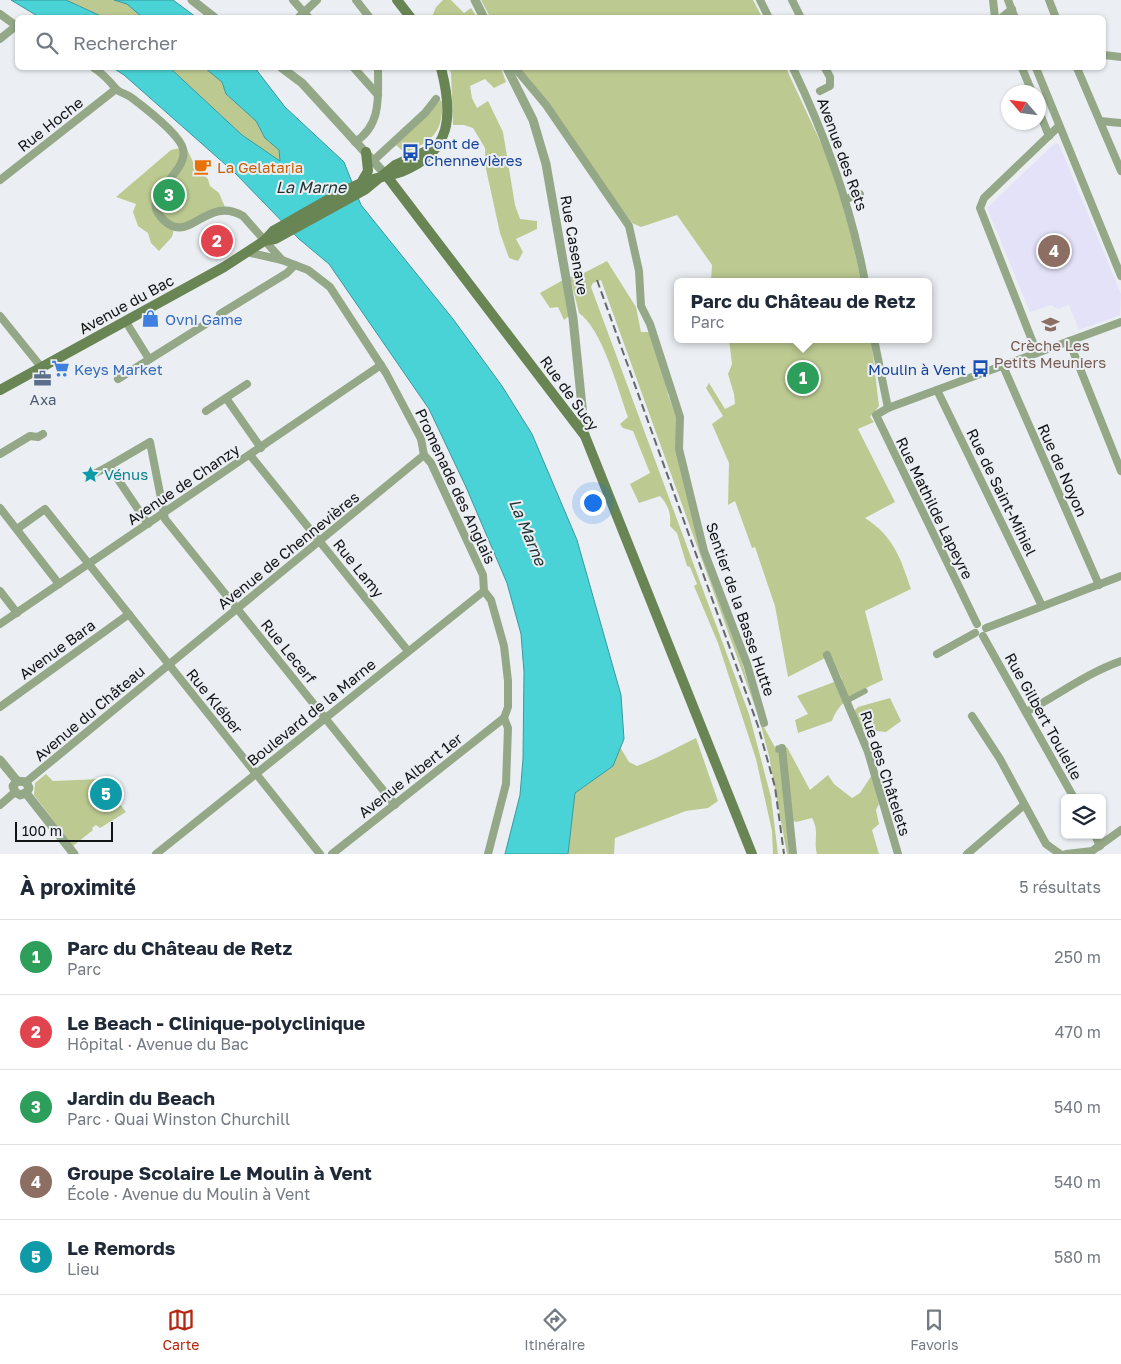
<!DOCTYPE html>
<html lang="fr">
<meta charset="utf-8">
<style>
body{margin:0;font-family:"Golos Text",sans-serif;background:#f2f2f3;color:#1f2937}
.controls{position:absolute;right:15px;bottom:15px;display:grid;overflow:hidden;border-radius:8px;box-shadow:0 1px 4px #0004}
.controls button{width:45px;height:45px;display:grid;place-items:center;padding:0;border:0;border-bottom:1px solid #e0e1e3;background:#fff;color:#1f2937;font:25px sans-serif}
.compass{position:absolute;left:1001px;top:85px;width:45px;height:45px;border-radius:50%;background:#fff;box-shadow:0 1px 4px #0004;rotate:298deg}
.scale{position:absolute;left:15px;bottom:12px;width:98px;box-sizing:border-box;padding-left:5px;border:2px solid #121315;border-top:0;font-size:14px;line-height:18px;white-space:nowrap;color:#121315;-webkit-text-stroke:4px #ebeff3;paint-order:stroke}
.you{position:absolute;left:592px;top:502px;width:18px;height:18px;margin:-12px;border:4px solid #fff;border-radius:50%;background:#1a73e8;box-shadow:0 0 0 8px #1a73e833}
.badge{display:grid;place-items:center;width:32px;height:32px;border-radius:50%;background:#b42710;color:#fff;font-size:16px;font-weight:700}
.pin{position:absolute;translate:-50% -50%;border:2px solid #fff;box-shadow:0 1px 5px #0006}
.popup{position:absolute;left:674px;top:278px;width:258px;height:65px;box-sizing:border-box;display:grid;place-content:center;border-radius:8px;background:#fff;filter:drop-shadow(0 1px 4px #0005);font-size:16px;white-space:nowrap;color:#747a83}
.popup b{font-size:19px;color:#1f2937}
.popup::after{content:'';position:absolute;left:50%;top:100%;margin-left:-10px;border:10px solid transparent;border-top-color:#fff}
.list{margin:0;padding:0;list-style:none}
h2{display:flex;justify-content:space-between;align-items:center;height:65px;margin:0;padding:0 20px;font-size:21px}
h2 small{font-size:16px;font-weight:400;color:#747a83}
.list li{display:grid;grid-template-columns:32px 1fr auto;gap:15px;align-items:center;box-sizing:border-box;height:75px;padding:0 20px;border-top:1px solid #e0e1e3}
.list b{display:block;font-size:19px;white-space:nowrap}
.list p{margin:0;font-size:16px;white-space:nowrap;color:#747a83}
.list em{font-size:16px;font-style:normal;color:#747a83}
.icon{flex:none;width:28px;height:28px;fill:none;stroke:currentColor;stroke-width:2;stroke-linecap:round;stroke-linejoin:round}
.map{position:relative;flex:none;width:1121px;height:854px;overflow:hidden}
.search{position:absolute;background:#fff;box-shadow:0 1px 4px #0004;left:15px;right:15px;top:15px;height:55px;display:flex;align-items:center;gap:12px;box-sizing:border-box;padding:0 18px;border-radius:8px;color:#747a83;font-size:19px}
.sheet{height:440px;background:#fff}
nav{display:flex;justify-content:space-around;align-items:center;box-sizing:border-box;height:70px;border-top:1px solid #e0e1e3;background:#fff;font-size:14px;color:#747a83}
nav a{display:grid;justify-items:center;gap:2px}
nav .on{color:#b42710}
.map>svg:first-child{display:block}
.education{fill:#e4e2f8}
.green{fill:#bcca92}
.water{fill:#4ad3d7;stroke:#39999d}
.lines{fill:none;stroke-linecap:round;stroke-linejoin:round}
.pedestrian{stroke:#94a887;stroke-width:5.5}
.minor{stroke:#94a887;stroke-width:8}
.tertiary{stroke:#94a887;stroke-width:9}
.secondary{stroke:#698554;stroke-width:10}
.rail{stroke:#66686b;stroke-width:2;stroke-dasharray:8 4;stroke-linecap:butt}
.labels{text-anchor:middle;dominant-baseline:central;stroke-width:4;stroke-linejoin:round;paint-order:stroke}
.street-label{font-size:15px;fill:#121315;stroke:#ebeff3}
.transit-label{font-size:15px;fill:#164399;stroke:#ebeff3;text-anchor:start}
.food-label{font-size:15px;fill:#c56008;stroke:#ebeff3;text-anchor:start}
.shop-label{font-size:15px;fill:#366cbe;stroke:#ebeff3;text-anchor:start}
.education-label{font-size:15px;fill:#785e54;stroke:#ebeff3}
.service-label{font-size:15px;fill:#4e5e75;stroke:#ebeff3}
.culture-label{font-size:15px;fill:#0d838f;stroke:#ebeff3;text-anchor:start}
.water-label{font-size:16px;font-style:italic;fill:#1c3334;stroke:#ebeff3}
</style>
<div class="map">
<svg width="1121" height="854" viewBox="0 0 1121 854">
<rect width="100%" height="100%" fill="#ebeff3"/>
<!-- education -->
<polygon class="education" points="1055,143 1059,144 1121,294 1120,315 1079,330 1069,305 1058,309 1051,305 1030,312 987,208"/>
<!-- green -->
<g class="green">
<polygon points="66,0 114,0 127,4 142,17 103,17"/>
<polygon points="443,0 451,0 464,13 471,8 477,17 432,17 436,7"/>
<polygon points="481,0 753,0 762,17 490,17"/>
<polygon points="170,68 205,68 222,82 226,94 256,121 265,138 279,150 280,161 242,135"/>
<polygon points="449,68 501,68 506,82 494,88 485,79 470,86 472,98 477,108 488,101 503,132 515,205 520,219 537,221 537,229 516,239 523,252 518,261 509,258 500,233 486,169 485,148 473,128 464,125 453,125 451,73"/>
<polygon points="518,68 786,68 834,171 853,243 861,282 711,282 712,265 677,215 641,227 632,223"/>
<path d="M441 100C444 106 442 112 441 119 437 139 422 145 405 153L396 145Z"/>
<path d="M183 141 195 166 208 179 210 186 219 193 225 207C207 210 193 224 175 225L172 237 159 251 151 243 148 233 138 226 133 212 136 204 116 197 171 150 180 148Z"/>
<path d="M607 261 636 307 641 332H649L664 375 668 395 677 418V451L759 718 777 751 787 747 810 790 828 775 834 784 852 798 860 793 872 775 879 804 876 810 879 824 872 830 879 854H817C813 839 820 833 812 818L796 822 787 818 789 854H787L769 756 759 718 601 280 593 283 591 287 749 714 771 797 778 854H773L772 831 756 759 718 643 694 586 697 584 690 567 687 566 677 533 670 526C671 514 669 506 660 496L639 503 630 484 650 473 633 431 623 428 620 424 628 417C618 389 602 329 579 313L570 277 578 276Z"/>
<polygon points="563,280 569,316 564,320 558,307 550,308 540,293"/>
<path d="M729 339H871L879 406 870 417 874 422 858 429 895 502 865 518C894 537 900 557 911 589L865 611 883 680C862 690 840 698 832 721L798 733 795 720 808 714 797 696 842 679 831 655 788 677 775 606 755 547 752 548 735 501 728 505 729 463 712 424 723 416 706 388 709 383 725 409 735 404 734 394 728 374 732 364Z"/>
<polygon points="890,698 901,721 886,732 858,729 852,713 858,707"/>
<path d="M696 738 718 801 708 808 686 811 615 838 614 854H568L575 793 613 766 620 747 629 762 637 766C658 758 676 748 696 738Z"/>
<polygon points="46,774 53,781 100,779 126,812 100,828 96,825 92,828 93,830 73,846 34,795 35,783"/>
</g>
<!-- water -->
<g class="water">
<polygon points="11,0 66,0 103,17 39,17"/>
<polygon points="114,0 173,0 196,17 142,17 127,4"/>
<polygon points="113,68 170,68 242,135 280,161 279,150 265,138 256,121 226,94 222,82 205,68 255,68 285,107 344,162 361,205 453,319 502,386 532,434 577,540 621,695 624,739 613,766 575,793 568,854 505,854 520,795 523,759 524,672 521,634 507,583 466,487 429,409 329,264 299,239 235,173 124,75"/>
</g>
<g class="lines">
<!-- pedestrian -->
<g class="pedestrian">
<polyline points="848,700 865,691"/>
<polyline points="778,748 778,750"/>
</g>
<!-- minor -->
<g class="minor">
<polyline points="293,0 309,18"/>
<polyline points="356,0 370,18"/>
<polyline points="760,0 769,18"/>
<polyline points="792,0 801,18"/>
<polyline points="993,0 995,18"/>
<polyline points="1008,0 1015,18"/>
<polyline points="1049,0 1056,18"/>
<polyline points="0,14 18,27"/>
<polyline points="298,18 317,0"/>
<polyline points="1001,18 1012,9"/>
<polyline points="0,39 16,26"/>
<polyline points="1104,55 1121,57"/>
<path d="M94 68C103 74 109 80 116 89 120 93 127 94 132 98 144 107 180 135 183 149 189 173 141 194 160 216 163 220 168 224 172 226 194 235 210 197 243 216L282 260"/>
<polyline points="354,68 378,95"/>
<polyline points="515,68 546,105 629,226 639,271 641,306 650,324 680,417 679,449 704,551 747,664 764,723"/>
<path d="M793 68C826 137 851 206 865 282"/>
<polyline points="1022,68 1032,92"/>
<polyline points="1036,68 1121,276"/>
<polyline points="1077,68 1121,171"/>
<polyline points="820,91 830,86 830,77 825,68"/>
<polyline points="1038,109 1049,136"/>
<polyline points="1100,121 1121,123"/>
<path d="M355 142C382 125 378 96 378 68"/>
<polyline points="374,160 425,113 436,99"/>
<polyline points="0,180 116,89"/>
<polyline points="846,199 860,194"/>
<polyline points="247,252 282,260 308,270 330,287 386,373 421,439 424,455 431,463 483,575 484,591 491,600 504,646 508,681 508,707 504,718 508,728 506,784 488,854"/>
<polyline points="220,314 287,273 295,265"/>
<polyline points="0,316 42,368"/>
<polyline points="126,322 149,359"/>
<polyline points="874,339 888,408"/>
<polyline points="1069,341 1121,471"/>
<polyline points="1037,353 980,208 984,198 1059,126"/>
<polyline points="1003,366 1099,585"/>
<polyline points="118,379 212,320"/>
<polyline points="937,390 1042,606"/>
<polyline points="226,398 261,448"/>
<polyline points="206,411 247,384"/>
<polyline points="0,454 30,436 38,437 43,434"/>
<polyline points="250,455 408,651"/>
<polyline points="92,475 109,466"/>
<polyline points="0,508 59,584"/>
<polyline points="148,524 109,466 150,442 165,519 395,805"/>
<polyline points="17,529 45,509 320,854"/>
<polyline points="0,591 17,613"/>
<polyline points="0,624 381,365"/>
<polyline points="977,624 876,415 888,408 1121,322"/>
<polyline points="986,628 1121,576"/>
<polyline points="983,636 1074,798"/>
<polyline points="937,654 975,633"/>
<polyline points="827,655 868,752 898,854"/>
<polyline points="0,707 129,614"/>
<path d="M1026 712C1058 695 1087 673 1121 661"/>
<polyline points="972,716 1000,759 1046,844 1060,854"/>
<polyline points="782,748 793,854"/>
<polyline points="26,782 424,455"/>
<polyline points="0,805 15,792"/>
<polyline points="1095,835 1100,846"/>
<polyline points="156,854 484,591"/>
<polyline points="332,854 504,718"/>
<polyline points="967,854 1024,805"/>
<polyline points="1066,854 1092,851 1121,830"/>
</g>
<!-- tertiary -->
<g class="tertiary">
<polyline points="192,0 215,18"/>
<polyline points="475,0 484,18"/>
<polyline points="282,68 302,83 386,175"/>
<polyline points="507,68 533,120 546,164 573,318 585,436"/>
<polyline points="0,760 17,781"/>
<polyline points="17,781 13,786 15,792 20,795 26,793"/>
<polyline points="17,781 26,782 29,788 26,793"/>
<polyline points="26,793 74,854"/>
</g>
<!-- secondary -->
<g class="secondary">
<polyline points="397,0 411,18"/>
<polyline points="386,175 585,436 752,854"/>
<polyline points="361,183 368,171 366,152"/>
<polyline points="264,241 275,239 366,189 395,165 424,152"/>
<path d="M0 390 224 267 264 241 273 231C302 215 331 196 361 183 374 177 389 177 401 172 453 152 453 114 441 68"/>
</g>
<!-- rail -->
<polyline class="rail" points="597,280 758,726 775,787 784,854"/>
</g>
<!-- icons -->
<defs>
<symbol id="bus-bare" viewBox="-9 -9 18 18"><path d="M-5-6H5V4H4V6H2V4H-2V6H-4V4H-5ZM-3.5-4V0h7V-4ZM-3.5 1.2v1.5H-2V1.2ZM2 1.2v1.5H3.5V1.2Z" fill="#1a4fb4" stroke="#ebeff3" stroke-width="2.5" paint-order="stroke"/></symbol>
<symbol id="cafe-bare" viewBox="-9 -9 18 18"><path d="M-5.5-4.5H6V0H3Q3 3.5 0 3.5H-2.5Q-5.5 3.5-5.5 0ZM3-3.2v2h1.7v-2ZM-6 4.5H4V6H-6Z" fill="#e8710a" stroke="#ebeff3" stroke-width="2.5" paint-order="stroke"/></symbol>
<symbol id="shop-bare" viewBox="-9 -9 18 18"><path d="M-5-2.5h2.3a2.7 3.5 0 0 1 5.4 0H5L5.5 6h-11ZM-1.5-2.5h3a1.5 2.3 0 0 0-3 0Z" fill="#3f7fe0" stroke="#ebeff3" stroke-width="2.5" paint-order="stroke"/></symbol>
<symbol id="school-bare" viewBox="-9 -9 18 18"><path d="M0-5L7-2L0 1L-7-2ZM-4 1L0 2.5L4 1V4Q0 6-4 4Z" fill="#8d6e63" stroke="#ebeff3" stroke-width="2.5" paint-order="stroke"/></symbol>
<symbol id="supermarket-bare" viewBox="-9 -9 18 18"><path d="M-6-5.5h2.5l.6 2H6L4.5 2H-2.5L-4.4-4H-6ZM-1.5 3.2a1.3 1.3 0 1 0 .1 0ZM3 3.2a1.3 1.3 0 1 0 .1 0Z" fill="#3f7fe0" stroke="#ebeff3" stroke-width="2.5" paint-order="stroke"/></symbol>
<symbol id="office-bare" viewBox="-9 -9 18 18"><path d="M-6-3h4V-5.5h4V-3h4V5H-6ZM-1-4.5V-3h2v-1.5ZM-6 0V1H6V0Z" fill="#5c6f8a" stroke="#ebeff3" stroke-width="2.5" paint-order="stroke"/></symbol>
<symbol id="sight-bare" viewBox="-9 -9 18 18"><path d="M0-6L1.8-2.2L6-1.7L2.9 1.2L3.7 5.4L0 3.3L-3.7 5.4L-2.9 1.2L-6-1.7L-1.8-2.2Z" fill="#0f9aa8" stroke="#ebeff3" stroke-width="2.5" paint-order="stroke"/></symbol>
</defs>
<g fill-rule="evenodd">
<use href="#bus-bare" x="398" y="140" width="25" height="25"/>
<use href="#cafe-bare" x="190" y="154" width="25" height="25"/>
<use href="#shop-bare" x="138" y="306" width="25" height="25"/>
<use href="#school-bare" x="1038" y="312" width="25" height="25"/>
<use href="#supermarket-bare" x="48" y="356" width="25" height="25"/>
<use href="#bus-bare" x="968" y="356" width="25" height="25"/>
<use href="#office-bare" x="30" y="366" width="25" height="25"/>
<use href="#sight-bare" x="78" y="462" width="25" height="25"/>
</g>
<g class="labels">
<!-- street labels -->
<g class="street-label">
<text transform="translate(50 124) rotate(-38)">Rue Hoche</text>
<text transform="translate(843 154) rotate(70)">Avenue des Rets</text>
<text transform="translate(575 245) rotate(80)">Rue Casenave</text>
<text transform="translate(126 304) rotate(-29)">Avenue du Bac</text>
<text transform="translate(570 393) rotate(54)">Rue de Sucy</text>
<text transform="translate(1063 470) rotate(66)">Rue de Noyon</text>
<text transform="translate(183 484) rotate(-34)">Avenue de Chanzy</text>
<text transform="translate(456 486) rotate(65)">Promenade des Anglais</text>
<text transform="translate(1002 492) rotate(64)">Rue de Saint-Mihiel</text>
<text transform="translate(935 508) rotate(64)">Rue Mathilde Lapeyre</text>
<text transform="translate(288 550) rotate(-39)">Avenue de Chennevières</text>
<text transform="translate(359 568) rotate(51)">Rue Lamy</text>
<text transform="translate(741 609) rotate(71)">Sentier de la Basse Hutte</text>
<text transform="translate(57 649) rotate(-36)">Avenue Bara</text>
<text transform="translate(289 651) rotate(51)">Rue Lecerf</text>
<text transform="translate(215 701) rotate(51)">Rue Kléber</text>
<text transform="translate(311 712) rotate(-39)">Boulevard de la Marne</text>
<text transform="translate(89 713) rotate(-40)">Avenue du Château</text>
<text transform="translate(1044 716) rotate(61)">Rue Gilbert Toulelle</text>
<text transform="translate(886 773) rotate(72)">Rue des Châtelets</text>
<text transform="translate(410 775) rotate(-38)">Avenue Albert 1er</text>
</g>
<!-- transit labels -->
<g class="transit-label">
<text x="424" y="143">Pont de<tspan x="424" dy="17">Chennevières</tspan></text>
<text x="966" y="369" text-anchor="end">Moulin à Vent</text>
</g>
<!-- food labels -->
<g class="food-label">
<text x="217" y="167">La Gelataria</text>
</g>
<!-- shop labels -->
<g class="shop-label">
<text x="165" y="319">Ovni Game</text>
<text x="74" y="369">Keys Market</text>
</g>
<!-- education labels -->
<g class="education-label">
<text x="1050" y="345">Crèche Les<tspan x="1050" dy="17">Petits Meuniers</tspan></text>
</g>
<!-- service labels -->
<g class="service-label">
<text x="43" y="399">Axa</text>
</g>
<!-- culture labels -->
<g class="culture-label">
<text x="104" y="474">Vénus</text>
</g>
<!-- water labels -->
<g class="water-label">
<text x="311" y="187">La Marne</text>
<text transform="translate(528 532) rotate(67)">La Marne</text>
</g>
</g>
</svg>
<div class="controls">
<button><svg class="icon" aria-label="layers" viewBox="0 0 24 24"><path d="M12 4l9 5-9 5-9-5zM3 14l9 5 9-5"/></svg></button>
</div>
<svg class="compass" viewBox="-18 -18 36 36"><path d="M0-13l5 13h-10z" fill="#e53935"/><path d="M0 13l5-13h-10z" fill="#747a83"/></svg>
<div class="scale">100 m</div>
<div class="you"></div>
<div class="pin badge" style="left:803px;top:378px;background:#2e9e5b">1</div>
<div class="popup"><b>Parc du Château de Retz</b>Parc</div>
<div class="pin badge" style="left:217px;top:241px;background:#e0444e">2</div>
<div class="pin badge" style="left:169px;top:195px;background:#2e9e5b">3</div>
<div class="pin badge" style="left:1054px;top:251px;background:#8d6e63">4</div>
<div class="pin badge" style="left:106px;top:794px;background:#0f9aa8">5</div>
<div class="search"><svg class="icon" aria-label="search" viewBox="0 0 24 24"><circle cx="10" cy="10" r="6"/><path d="M15 15l6 6"/></svg>Rechercher</div>
</div>
<section class="sheet">
<h2>À proximité<small>5 résultats</small></h2>
<ul class="list">
<li><span class="badge" style="background:#2e9e5b">1</span><div><b>Parc du Château de Retz</b><p>Parc</p></div><em>250 m</em></li>
<li><span class="badge" style="background:#e0444e">2</span><div><b>Le Beach - Clinique-polyclinique</b><p>Hôpital · Avenue du Bac</p></div><em>470 m</em></li>
<li><span class="badge" style="background:#2e9e5b">3</span><div><b>Jardin du Beach</b><p>Parc · Quai Winston Churchill</p></div><em>540 m</em></li>
<li><span class="badge" style="background:#8d6e63">4</span><div><b>Groupe Scolaire Le Moulin à Vent</b><p>École · Avenue du Moulin à Vent</p></div><em>540 m</em></li>
<li><span class="badge" style="background:#0f9aa8">5</span><div><b>Le Remords</b><p>Lieu</p></div><em>580 m</em></li>
</ul>
</section>
<nav>
<a class="on"><svg class="icon" aria-label="map" viewBox="0 0 24 24"><path d="M3 6l6-2 6 2 6-2v14l-6 2-6-2-6 2zM9 4v14M15 6v14"/></svg>Carte</a>
<a><svg class="icon" aria-label="directions" viewBox="0 0 24 24"><path d="M12 3l9 9-9 9-9-9zM9 14v-3h6M13 9l2 2-2 2"/></svg>Itinéraire</a>
<a><svg class="icon" aria-label="saved" viewBox="0 0 24 24"><path d="M7 4h10v16l-5-4-5 4z"/></svg>Favoris</a>
</nav>
